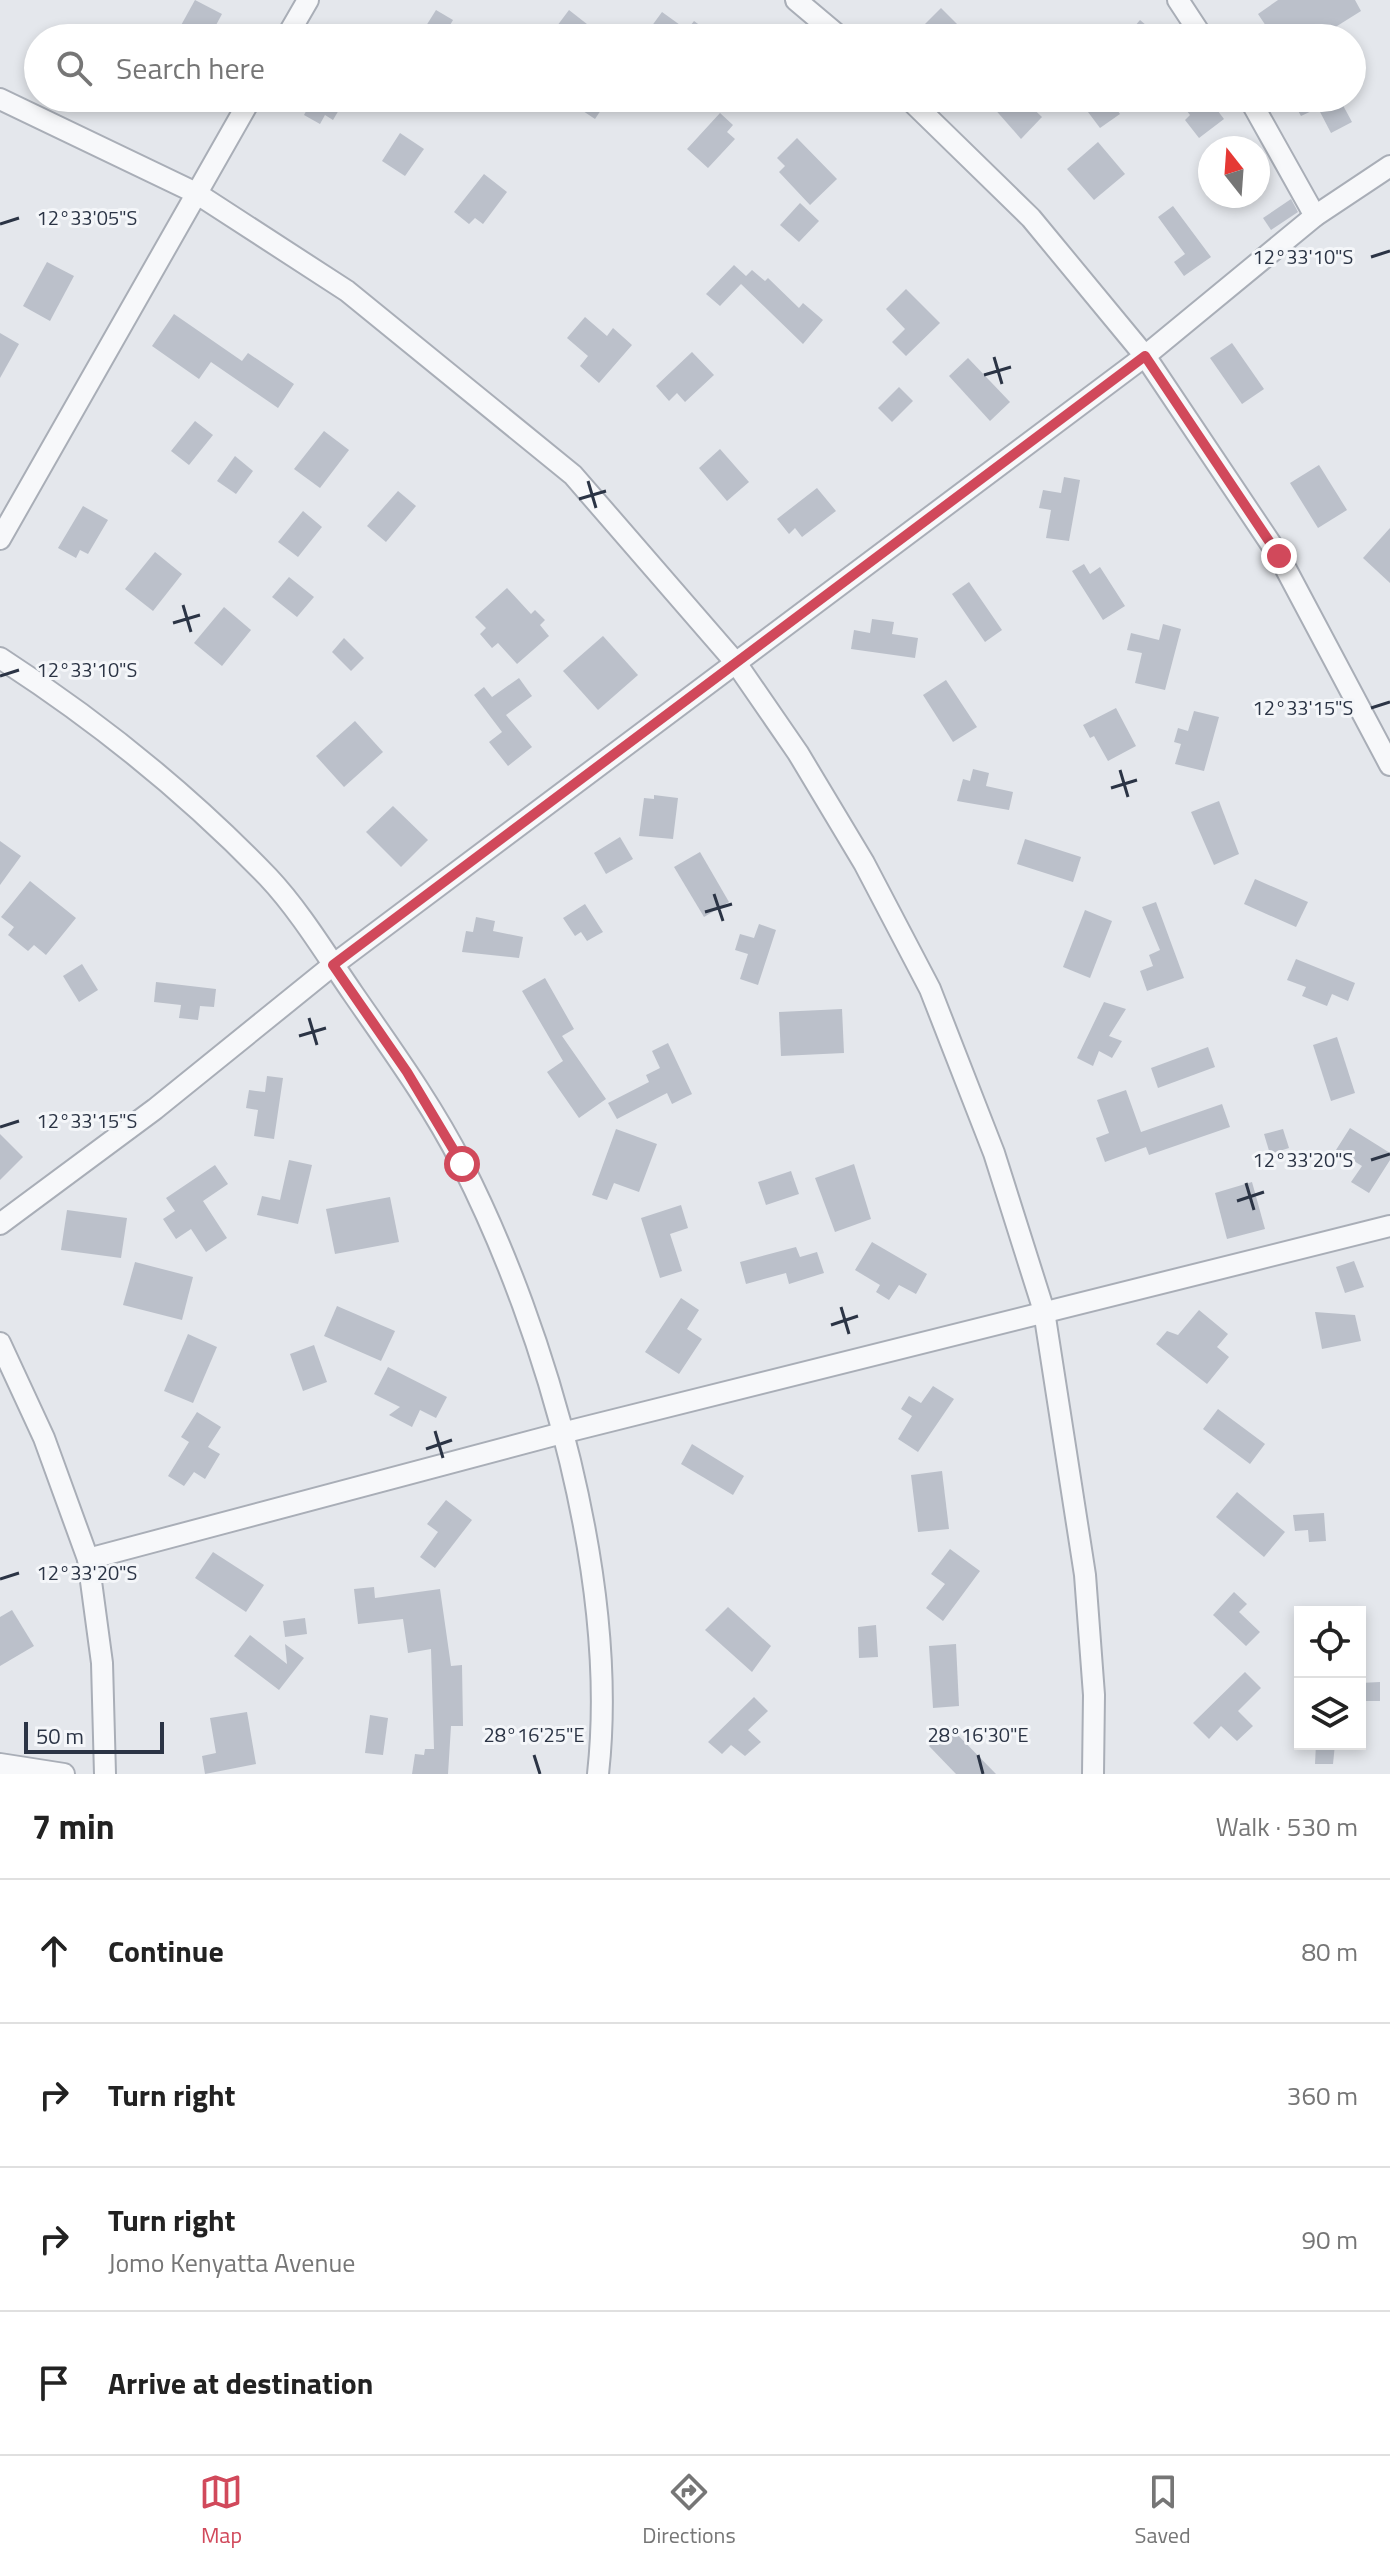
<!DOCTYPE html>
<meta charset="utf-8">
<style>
body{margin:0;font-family:"Titillium Web",sans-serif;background:#f2f2f2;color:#222}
.controls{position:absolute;right:24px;bottom:24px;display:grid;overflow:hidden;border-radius:0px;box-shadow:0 4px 12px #0003}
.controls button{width:72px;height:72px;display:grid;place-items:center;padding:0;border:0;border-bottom:2px solid #e0e0e0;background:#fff;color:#222;font:40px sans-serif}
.compass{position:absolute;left:1198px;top:136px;width:72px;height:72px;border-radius:50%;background:#fff;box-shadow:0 4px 12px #0003;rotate:343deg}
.scale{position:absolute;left:24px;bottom:20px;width:140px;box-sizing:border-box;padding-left:8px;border:4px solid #2b3445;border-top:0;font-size:22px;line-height:28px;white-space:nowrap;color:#2b3445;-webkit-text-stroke:6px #f4f6f9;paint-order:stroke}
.stop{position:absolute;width:24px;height:24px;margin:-18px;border:6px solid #d1495b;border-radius:50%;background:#fff}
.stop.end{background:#d1495b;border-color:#fff;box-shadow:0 2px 8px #0008}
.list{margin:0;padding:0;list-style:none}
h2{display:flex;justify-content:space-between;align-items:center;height:104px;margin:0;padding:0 32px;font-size:34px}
h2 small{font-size:26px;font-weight:400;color:#767676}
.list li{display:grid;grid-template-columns:52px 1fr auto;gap:24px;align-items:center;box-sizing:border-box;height:144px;padding:0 32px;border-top:2px solid #e0e0e0}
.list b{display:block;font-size:30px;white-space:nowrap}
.list p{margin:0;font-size:26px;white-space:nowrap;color:#767676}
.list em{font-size:26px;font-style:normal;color:#767676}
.icon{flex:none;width:44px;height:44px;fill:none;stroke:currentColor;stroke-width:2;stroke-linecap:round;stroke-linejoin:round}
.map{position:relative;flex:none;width:1390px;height:1774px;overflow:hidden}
.search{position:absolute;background:#fff;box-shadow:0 4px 12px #0003;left:24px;right:24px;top:24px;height:88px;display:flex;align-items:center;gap:20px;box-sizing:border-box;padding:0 28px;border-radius:44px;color:#767676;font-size:30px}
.sheet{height:680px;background:#fff}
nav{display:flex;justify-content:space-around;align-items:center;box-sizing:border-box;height:112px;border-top:2px solid #e0e0e0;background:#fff;font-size:22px;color:#767676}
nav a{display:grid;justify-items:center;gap:4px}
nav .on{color:#d1495b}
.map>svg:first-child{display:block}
.building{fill:#bbc0ca}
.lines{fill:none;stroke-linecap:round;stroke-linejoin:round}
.street-casing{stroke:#a9aeb7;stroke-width:24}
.street{stroke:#f7f8fa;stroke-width:20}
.route{stroke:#d1495b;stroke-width:10}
.ticks{fill:none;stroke:#2b3445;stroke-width:3}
.ticks-label{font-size:20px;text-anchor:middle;fill:#2b3445;stroke:#f4f6f9;stroke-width:6;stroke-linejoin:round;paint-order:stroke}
</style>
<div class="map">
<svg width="1390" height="1774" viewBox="0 0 1390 1774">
<rect width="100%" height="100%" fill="#e4e7ec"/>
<!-- building -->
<g class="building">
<polygon points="195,0 222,14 209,38 174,38"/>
<polygon points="1278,0 1355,0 1361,11 1318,38 1313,31 1303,38 1248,38 1266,26 1258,14"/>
<polygon points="941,8 971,38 911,38"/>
<polygon points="436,10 453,20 443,37 426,26"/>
<polygon points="569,10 592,28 585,38 548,38"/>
<polygon points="662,12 687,30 694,21 717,38 643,38"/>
<polygon points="1140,20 1161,38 1125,38"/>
<polygon points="313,98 346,98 333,120 325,115 320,124 304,115"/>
<polygon points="587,98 609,98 595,119 580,109"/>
<polygon points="985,98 1022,98 1042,117 1021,139"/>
<polygon points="1109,98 1120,114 1100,128 1088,112"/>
<polygon points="1177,98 1208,98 1224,119 1199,138 1185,120 1190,115"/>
<polygon points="1291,98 1339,98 1352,122 1331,133 1318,108 1301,116"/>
<polygon points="720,113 733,125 727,132 735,139 708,168 687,149"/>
<polygon points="400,133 424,149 405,176 382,161"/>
<polygon points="797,138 837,179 810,205 779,172 785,166 777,158"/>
<polygon points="1098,142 1125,174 1094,200 1067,169"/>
<polygon points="484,174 507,192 483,224 475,218 469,224 454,212"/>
<polygon points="1291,199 1298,212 1271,230 1263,218"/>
<polygon points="800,203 819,221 799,242 780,225"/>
<polygon points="1173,206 1211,257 1184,276 1174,262 1185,254 1158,217"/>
<polygon points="47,262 74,276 50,321 23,306"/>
<polygon points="734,265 746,276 752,270 765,281 768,278 799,308 803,303 823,320 803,344 741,284 720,306 706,294"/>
<polygon points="906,289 940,323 906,356 892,342 905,329 886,309"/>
<polygon points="174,314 242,361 248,353 294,384 278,408 211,362 199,379 152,346"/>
<polygon points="585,317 607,336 613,328 632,345 599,383 580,366 588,356 567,338"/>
<polygon points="0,333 19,344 0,378"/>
<polygon points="1232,343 1264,389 1242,404 1210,358"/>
<polygon points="692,352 714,375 685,402 677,393 669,401 656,386"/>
<polygon points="968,358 1010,402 990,421 949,376"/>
<polygon points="899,387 913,401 892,422 878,408"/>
<polygon points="195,421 213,435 189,465 171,451"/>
<polygon points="324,431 349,450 320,488 294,469"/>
<polygon points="720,449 749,482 727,501 699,468"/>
<polygon points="235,456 253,471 236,494 217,481"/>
<polygon points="1319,465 1347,510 1318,528 1290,483"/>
<polygon points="1064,477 1080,480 1069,541 1046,538 1051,510 1039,508 1043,490 1061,493"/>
<polygon points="817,488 836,511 802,537 795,528 789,534 777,519"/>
<polygon points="398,491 416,506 386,542 367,526"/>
<polygon points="83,506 108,520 88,554 80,550 76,558 58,548"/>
<polygon points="303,511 322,527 298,557 278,542"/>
<polygon points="1390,528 1390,583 1363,558"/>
<polygon points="155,552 182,574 153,611 125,589"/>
<polygon points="1084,564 1090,574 1100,567 1125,606 1103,620 1072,571"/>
<polygon points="289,577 314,597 297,617 272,597"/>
<polygon points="969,582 1002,630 985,642 952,594"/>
<polygon points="507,588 531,614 535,610 545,620 540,625 549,636 517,664 498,643 492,648 480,634 486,628 475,617"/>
<polygon points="224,607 251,630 222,666 194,643"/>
<polygon points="872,619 894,622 892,634 918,638 915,658 851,649 854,630 870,633"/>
<polygon points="1163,624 1181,629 1165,690 1135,683 1142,653 1127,650 1131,633 1159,640"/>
<polygon points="603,636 638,675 598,710 563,671"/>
<polygon points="344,638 364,658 351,671 332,652"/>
<polygon points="519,678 532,696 506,715 532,747 508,766 489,742 502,732 474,695 484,687 492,697"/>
<polygon points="946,680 977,727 953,742 923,695"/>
<polygon points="1116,708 1136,746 1108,761 1094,736 1090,738 1083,725"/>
<polygon points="1194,711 1219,717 1204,771 1175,764 1181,744 1174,742 1178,728 1188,731"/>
<polygon points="355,721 383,752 344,787 316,756"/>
<polygon points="973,769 989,773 986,786 1013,792 1009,810 957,801 963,779 970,781"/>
<polygon points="654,795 678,798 673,839 639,836 644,798 654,799"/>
<polygon points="1219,801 1239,854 1214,865 1191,812"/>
<polygon points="393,806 428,840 401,867 366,832"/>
<polygon points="620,837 633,859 606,874 594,853"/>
<polygon points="1025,839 1081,857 1073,882 1017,864"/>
<polygon points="0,841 21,856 0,885"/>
<polygon points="700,852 729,902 704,917 674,867"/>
<polygon points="1255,879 1308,902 1296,927 1244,904"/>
<polygon points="30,881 76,918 46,955 34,945 28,951 8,935 14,927 1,917"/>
<polygon points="1156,902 1184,978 1147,991 1140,971 1153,966 1149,955 1160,950 1142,907"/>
<polygon points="585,904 603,932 587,941 581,932 575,936 563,918"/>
<polygon points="1085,910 1112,921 1090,978 1063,967"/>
<polygon points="476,917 495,921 493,931 523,937 519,958 462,952 466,931 473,932"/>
<polygon points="759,924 776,930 758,985 740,979 748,954 735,950 740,934 754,938"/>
<polygon points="1296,959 1355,983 1348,1001 1332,994 1327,1006 1302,996 1306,987 1287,980"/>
<polygon points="82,964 98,990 79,1002 63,976"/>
<polygon points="545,978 574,1029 562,1036 606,1099 579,1118 547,1072 563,1061 522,991"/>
<polygon points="156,982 216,989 214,1007 200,1006 198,1020 179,1018 181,1005 154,1002"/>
<polygon points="1104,1002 1126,1009 1109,1036 1122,1041 1112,1058 1099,1051 1093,1066 1077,1058"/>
<polygon points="842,1009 844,1053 781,1056 779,1012"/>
<polygon points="1337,1037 1355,1093 1331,1101 1313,1045"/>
<polygon points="668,1043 692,1094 672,1104 667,1093 617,1119 608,1103 649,1082 646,1075 660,1068 652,1051"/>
<polygon points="1208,1047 1215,1067 1158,1088 1151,1068"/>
<polygon points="267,1076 283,1078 274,1139 254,1136 258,1110 246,1108 249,1090 265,1092"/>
<polygon points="1126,1090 1141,1132 1222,1104 1230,1127 1149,1155 1146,1147 1105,1162 1096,1138 1109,1133 1097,1100"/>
<polygon points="1350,1128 1390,1153 1390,1160 1369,1193 1351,1182 1362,1166 1336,1150"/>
<polygon points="616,1129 657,1144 639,1192 614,1183 607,1200 592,1195"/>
<polygon points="1283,1129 1289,1148 1270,1154 1264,1134"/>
<polygon points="0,1134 23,1157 0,1180"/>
<polygon points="289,1160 312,1165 298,1224 257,1215 262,1196 280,1200"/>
<polygon points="854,1164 871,1219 835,1232 815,1178"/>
<polygon points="215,1165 228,1184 203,1201 227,1238 206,1252 191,1229 176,1239 163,1219 175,1211 166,1198"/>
<polygon points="791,1171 799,1194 766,1205 758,1182"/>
<polygon points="1252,1182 1265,1229 1227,1239 1215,1193"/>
<polygon points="390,1197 399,1242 335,1254 326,1209"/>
<polygon points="681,1205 688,1228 670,1234 682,1271 660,1278 641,1218"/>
<polygon points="67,1210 127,1218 121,1258 61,1250"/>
<polygon points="872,1242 927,1274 916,1294 899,1285 889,1300 876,1292 880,1285 855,1270"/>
<polygon points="796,1247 800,1257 817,1252 824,1273 789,1284 786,1273 746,1284 740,1262"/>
<polygon points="1354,1261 1364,1287 1345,1293 1336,1267"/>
<polygon points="135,1262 193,1277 182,1320 123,1305"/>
<polygon points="681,1298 699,1310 687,1329 702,1339 679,1374 645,1352"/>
<polygon points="337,1306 395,1331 381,1361 324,1336"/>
<polygon points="1199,1310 1228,1334 1217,1347 1229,1357 1207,1384 1156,1344 1167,1331 1178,1335"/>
<polygon points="1315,1312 1355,1315 1361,1341 1322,1349"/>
<polygon points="188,1334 217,1347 193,1403 164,1391"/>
<polygon points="314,1345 327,1382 303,1391 290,1354"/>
<polygon points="388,1367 447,1397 436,1418 420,1410 412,1427 389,1415 400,1407 374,1394"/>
<polygon points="933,1386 954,1399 918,1452 898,1439 912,1416 901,1409 909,1396 921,1403"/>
<polygon points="1218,1409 1265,1444 1250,1464 1203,1429"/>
<polygon points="197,1412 221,1427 208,1447 220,1454 205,1479 194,1472 184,1486 168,1476 189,1442 181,1437"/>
<polygon points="692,1444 744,1476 733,1495 681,1464"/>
<polygon points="942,1471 949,1529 918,1532 911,1475"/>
<polygon points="1237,1492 1285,1532 1264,1557 1216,1517"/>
<polygon points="446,1500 472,1520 435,1568 420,1557 438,1532 427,1524"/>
<polygon points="1324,1513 1326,1541 1309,1542 1308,1530 1295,1531 1293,1515"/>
<polygon points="950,1549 980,1571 943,1621 926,1608 945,1584 931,1574"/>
<polygon points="213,1552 264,1585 246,1612 195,1578"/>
<polygon points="374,1587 375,1598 440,1589 451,1666 462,1665 463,1726 451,1726 448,1774 412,1774 415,1754 424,1755 425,1749 434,1749 431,1649 408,1653 403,1619 358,1624 354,1589"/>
<polygon points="1234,1592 1247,1604 1239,1612 1260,1632 1246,1646 1213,1615"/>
<polygon points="728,1607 771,1646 752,1672 705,1630"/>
<polygon points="12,1610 34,1646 0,1666 0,1617"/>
<polygon points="305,1618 307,1634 285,1637 283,1621"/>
<polygon points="876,1625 878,1657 859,1658 858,1627"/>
<polygon points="250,1635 287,1664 285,1644 304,1658 279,1690 234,1656"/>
<polygon points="956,1644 959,1706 933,1708 929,1646"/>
<polygon points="1245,1672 1261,1688 1238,1711 1253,1726 1237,1741 1221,1726 1209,1739 1193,1723"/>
<polygon points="1380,1682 1380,1701 1360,1701 1360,1683"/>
<polygon points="754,1697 768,1711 748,1730 761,1742 745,1756 731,1745 722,1754 708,1742"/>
<polygon points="247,1712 256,1764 205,1774 202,1756 216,1753 210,1718"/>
<polygon points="370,1715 388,1718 383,1755 365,1753"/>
<polygon points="949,1726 996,1774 956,1774 929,1746"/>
<polygon points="1316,1744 1335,1744 1333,1764 1315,1764"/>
</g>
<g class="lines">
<defs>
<g id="street">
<polyline points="796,0 841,38"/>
<polyline points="1178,0 1203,38"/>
<polyline points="286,38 308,0"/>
<polyline points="908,98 1031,218 1145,356 1279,556 1390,765"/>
<polyline points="1249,98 1315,216"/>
<polyline points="0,99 196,193 347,291 573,475 736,663 798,753 864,863 930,989 994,1153 1044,1311 1085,1575 1094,1695 1093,1774"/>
<polyline points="0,539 251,98"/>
<path d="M0 658C96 720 188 794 268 877 300 911 327 956 354 995 392 1050 432 1105 462 1164 548 1333 619 1584 598 1774"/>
<polyline points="0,1224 155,1109 333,965 1145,356 1315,216 1390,166"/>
<polyline points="0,1343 44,1438 88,1559 102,1663 105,1774"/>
<polyline points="88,1559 562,1433 1390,1226"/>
<polyline points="0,1764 64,1774"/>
</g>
</defs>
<!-- street casing -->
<use href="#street" class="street-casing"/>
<!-- street -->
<use href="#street" class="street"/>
</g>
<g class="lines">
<!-- route -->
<polyline class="route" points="462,1164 407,1072 333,965 1145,356 1279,556"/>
</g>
<!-- ticks -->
<path class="ticks" d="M0 224 19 218M1371 257 1390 251M994 357 1002 384M984 375 1011 367M588 481 596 508M579 499 606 491M183 605 191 632M173 623 200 615M0 676 19 670M1371 708 1390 702M1120 770 1128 797M1111 788 1137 780M714 894 723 921M705 912 732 904M309 1018 317 1045M299 1036 326 1028M0 1127 19 1121M1371 1160 1390 1154M1246 1183 1254 1210M1237 1201 1264 1192M841 1307 849 1334M831 1325 858 1316M435 1431 443 1458M426 1449 452 1440M0 1579 19 1573M534 1755 540 1774M978 1755 983 1774"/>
<g class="ticks-label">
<text x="87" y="225">12°33'05"S</text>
<text x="1303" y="264">12°33'10"S</text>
<text x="87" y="677">12°33'10"S</text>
<text x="1303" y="715">12°33'15"S</text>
<text x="87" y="1128">12°33'15"S</text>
<text x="1303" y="1167">12°33'20"S</text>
<text x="87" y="1580">12°33'20"S</text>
<text x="534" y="1742">28°16'25"E</text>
<text x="978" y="1742">28°16'30"E</text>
</g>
</svg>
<div class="controls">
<button><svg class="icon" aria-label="locate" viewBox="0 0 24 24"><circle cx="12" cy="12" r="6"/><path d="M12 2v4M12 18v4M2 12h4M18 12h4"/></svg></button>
<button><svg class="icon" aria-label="layers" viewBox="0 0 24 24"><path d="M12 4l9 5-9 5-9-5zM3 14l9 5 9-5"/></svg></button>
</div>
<svg class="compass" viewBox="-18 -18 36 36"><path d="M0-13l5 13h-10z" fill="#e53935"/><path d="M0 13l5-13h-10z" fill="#767676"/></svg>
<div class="scale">50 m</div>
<div class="stop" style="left:462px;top:1164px"></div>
<div class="stop end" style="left:1279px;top:556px"></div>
<div class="search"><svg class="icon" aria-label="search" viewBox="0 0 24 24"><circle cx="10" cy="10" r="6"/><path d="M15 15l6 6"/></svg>Search here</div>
</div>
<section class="sheet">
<h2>7 min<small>Walk · 530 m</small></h2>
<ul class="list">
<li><svg class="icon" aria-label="ahead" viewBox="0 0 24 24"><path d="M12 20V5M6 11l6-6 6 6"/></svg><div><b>Continue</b></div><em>80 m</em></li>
<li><svg class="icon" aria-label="right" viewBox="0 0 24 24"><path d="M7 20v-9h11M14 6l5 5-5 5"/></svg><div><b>Turn right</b></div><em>360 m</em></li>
<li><svg class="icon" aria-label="right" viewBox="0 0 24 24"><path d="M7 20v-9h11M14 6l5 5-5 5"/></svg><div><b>Turn right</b><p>Jomo Kenyatta Avenue</p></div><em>90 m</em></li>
<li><svg class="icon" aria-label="arrive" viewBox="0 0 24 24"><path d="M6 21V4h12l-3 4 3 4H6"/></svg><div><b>Arrive at destination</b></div></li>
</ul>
</section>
<nav>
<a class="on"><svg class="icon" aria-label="map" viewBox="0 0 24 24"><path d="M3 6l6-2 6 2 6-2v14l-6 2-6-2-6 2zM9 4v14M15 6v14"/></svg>Map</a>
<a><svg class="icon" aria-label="directions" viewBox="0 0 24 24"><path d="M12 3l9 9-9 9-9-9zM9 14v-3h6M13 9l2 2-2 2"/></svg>Directions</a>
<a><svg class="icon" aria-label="saved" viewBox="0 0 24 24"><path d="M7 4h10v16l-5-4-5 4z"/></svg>Saved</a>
</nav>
